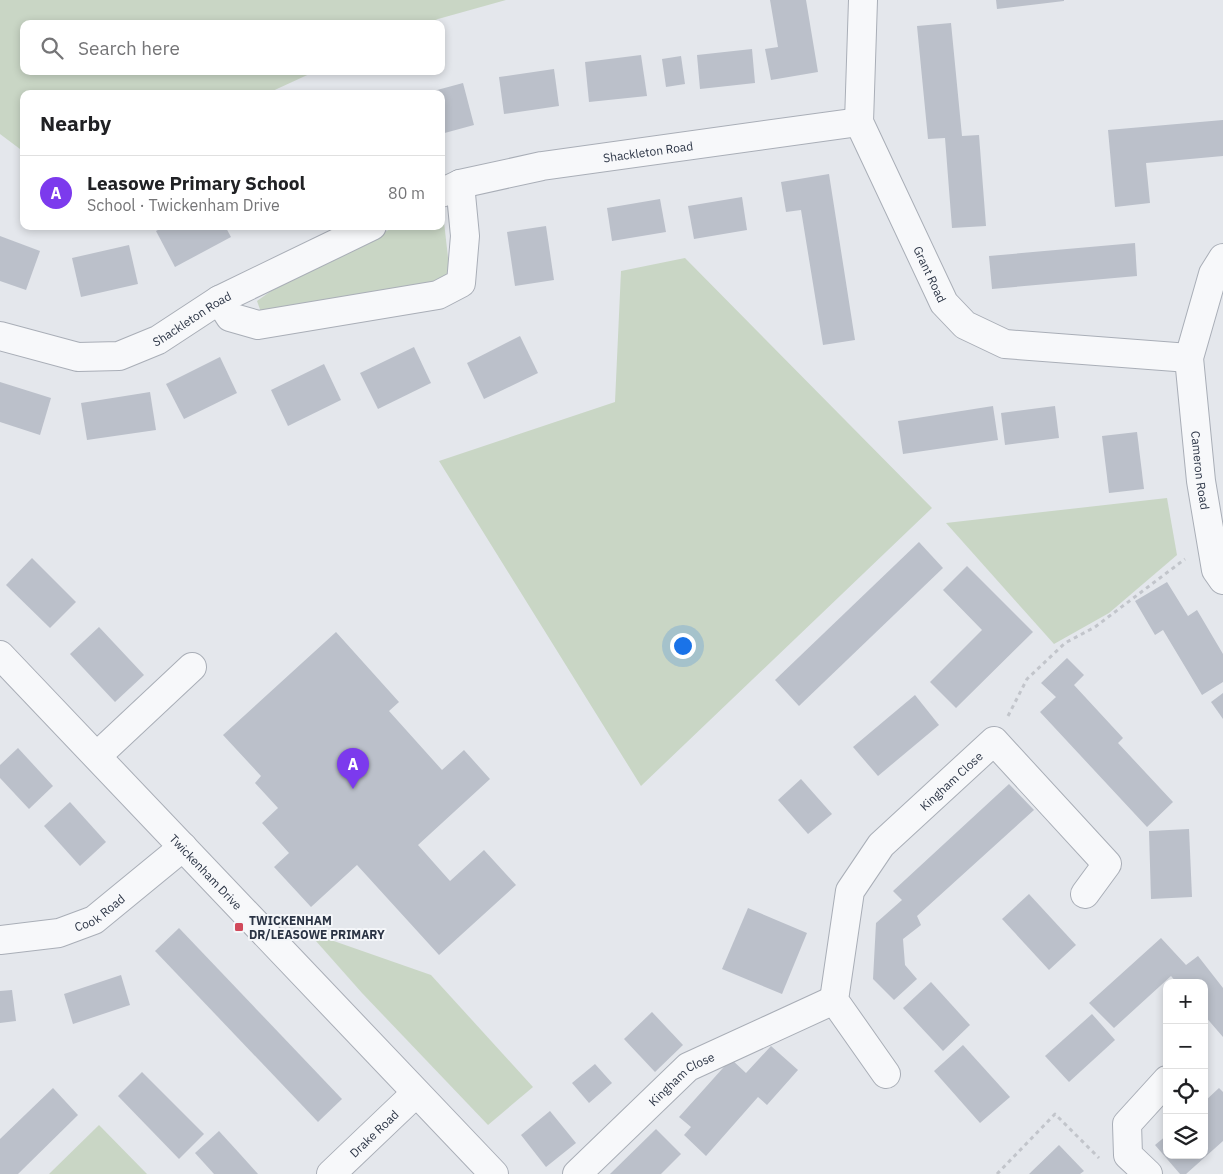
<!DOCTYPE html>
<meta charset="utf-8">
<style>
body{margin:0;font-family:"IBM Plex Sans",sans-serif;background:#f6f6f6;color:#202124}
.controls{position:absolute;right:15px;bottom:15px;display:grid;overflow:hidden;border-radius:10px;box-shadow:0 2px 8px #0003}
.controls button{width:45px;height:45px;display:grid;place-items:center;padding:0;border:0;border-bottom:1px solid #e0e0e0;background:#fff;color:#202124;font:25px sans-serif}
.you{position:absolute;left:682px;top:645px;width:18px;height:18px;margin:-12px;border:4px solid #fff;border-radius:50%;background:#1a73e8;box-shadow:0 0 0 8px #1a73e833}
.badge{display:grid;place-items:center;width:32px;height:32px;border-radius:50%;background:#7c3aed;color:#fff;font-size:16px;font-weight:700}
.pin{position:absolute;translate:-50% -41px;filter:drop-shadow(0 1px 2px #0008)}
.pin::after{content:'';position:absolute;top:26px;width:18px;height:15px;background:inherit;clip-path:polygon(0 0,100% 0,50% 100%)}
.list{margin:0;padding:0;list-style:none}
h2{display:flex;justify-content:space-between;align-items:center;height:65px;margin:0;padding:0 20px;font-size:21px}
h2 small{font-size:16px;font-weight:400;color:#757577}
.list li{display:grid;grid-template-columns:32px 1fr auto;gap:15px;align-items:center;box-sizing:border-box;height:75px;padding:0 20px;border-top:1px solid #e0e0e0}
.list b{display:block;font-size:19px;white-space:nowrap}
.list p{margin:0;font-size:16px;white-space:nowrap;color:#757577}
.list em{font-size:16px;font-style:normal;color:#757577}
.icon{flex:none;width:28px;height:28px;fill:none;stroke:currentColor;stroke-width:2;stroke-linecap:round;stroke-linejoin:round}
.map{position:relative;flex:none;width:1223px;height:1174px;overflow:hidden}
.search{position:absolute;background:#fff;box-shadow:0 2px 8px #0003;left:20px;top:20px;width:425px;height:55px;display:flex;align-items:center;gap:12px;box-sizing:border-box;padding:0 18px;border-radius:10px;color:#757577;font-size:19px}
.panel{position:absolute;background:#fff;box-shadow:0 2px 8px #0003;left:20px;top:90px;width:425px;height:140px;border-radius:10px}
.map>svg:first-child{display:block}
.green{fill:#c9d6c5}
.building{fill:#bbc0ca}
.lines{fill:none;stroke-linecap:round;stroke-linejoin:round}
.minor-casing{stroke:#a9aeb7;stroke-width:30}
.path{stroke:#c2c5cb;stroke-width:3;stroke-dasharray:4 4;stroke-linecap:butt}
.minor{stroke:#f7f8fa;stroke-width:28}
.poi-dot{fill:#d1495b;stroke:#f4f6f9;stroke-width:2}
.labels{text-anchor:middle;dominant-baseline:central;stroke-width:4;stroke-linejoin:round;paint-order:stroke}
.street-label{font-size:12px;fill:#2b3445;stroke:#f4f6f9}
.poi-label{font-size:12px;font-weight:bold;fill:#2b3445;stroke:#f4f6f9;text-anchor:start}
</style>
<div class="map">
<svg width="1223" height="1174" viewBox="0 0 1223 1174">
<rect width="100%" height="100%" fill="#e4e7ec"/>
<!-- green -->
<g class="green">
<polygon points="0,0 506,0 438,19 426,24 24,24 24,71 316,71 266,94 24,94 24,152 0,134"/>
<polygon points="441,218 444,222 450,275 434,283 262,315 257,301 271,291 396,226 441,226"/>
<polygon points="685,258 932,508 641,786 439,461 615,402 621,271"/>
<polygon points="1167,498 1177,555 1109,613 1054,644 946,523"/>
<polygon points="308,932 431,975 533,1087 488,1125 362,993"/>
<polygon points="99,1125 147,1174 49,1174"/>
</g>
<!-- building -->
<g class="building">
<polygon points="770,0 806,0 818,72 771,80 765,49 778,47"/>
<polygon points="996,0 1064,0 1064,1 997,9"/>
<polygon points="951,23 962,136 979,135 986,226 952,228 945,138 928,139 917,26"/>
<polygon points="752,49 755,83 700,89 697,55"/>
<polygon points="641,55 647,96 589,102 585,62"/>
<polygon points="681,56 685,84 666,87 662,59"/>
<polygon points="554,69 559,106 504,114 499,77"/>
<polygon points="463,83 474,125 441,134 441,94 426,93"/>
<polygon points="1223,120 1223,156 1146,163 1150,203 1115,207 1108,130"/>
<polygon points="829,174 855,340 823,345 801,210 786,212 781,182"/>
<polygon points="742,197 747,230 694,239 688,206"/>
<polygon points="660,199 666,232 612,241 607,208"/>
<polygon points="166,226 225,226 231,237 175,267 156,231"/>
<polygon points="546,226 554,280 515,286 507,232"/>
<polygon points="0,236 40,251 26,290 0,281"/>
<polygon points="1135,243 1137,276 992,289 989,256"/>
<polygon points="129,245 138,284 81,297 72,258"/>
<polygon points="520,336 538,373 484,399 467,363"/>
<polygon points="414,347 431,383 378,409 360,373"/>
<polygon points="220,357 237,393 184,419 166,384"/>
<polygon points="324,364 341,400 288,426 271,390"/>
<polygon points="0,382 51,398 40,435 0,422"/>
<polygon points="150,392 156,430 87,440 81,403"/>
<polygon points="993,406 998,440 903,454 898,421"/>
<polygon points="1055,406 1059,438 1005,445 1001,413"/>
<polygon points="1137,432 1144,489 1109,493 1102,436"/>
<polygon points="919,542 943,568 799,706 775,680"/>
<polygon points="32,558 76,602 50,628 6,585"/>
<polygon points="967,566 1033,632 956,708 930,682 982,630 943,590"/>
<polygon points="1167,582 1188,616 1197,610 1223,654 1223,682 1202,695 1163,630 1155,635 1135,601"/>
<polygon points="99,627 144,675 115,702 70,654"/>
<polygon points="336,632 399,702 389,711 442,770 464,750 490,779 418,845 450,881 484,850 516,885 439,955 357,865 311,907 274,867 289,853 262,823 278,808 255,783 261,776 223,735"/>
<polygon points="1067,658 1084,675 1074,685 1123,738 1118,743 1173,802 1147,827 1040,712 1056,697 1041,683"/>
<polygon points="1223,693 1223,719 1211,702"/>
<polygon points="915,695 939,725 878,776 853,747"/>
<polygon points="18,748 53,786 29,809 0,778 0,765"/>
<polygon points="801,779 832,814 808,834 778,800"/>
<polygon points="1009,784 1034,810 917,916 921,925 903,939 905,965 917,979 894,1000 873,979 876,923 902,900 893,891"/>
<polygon points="70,802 106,842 80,866 44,826"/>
<polygon points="1189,829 1192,897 1151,899 1149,831"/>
<polygon points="1029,894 1076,945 1049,970 1002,919"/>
<polygon points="748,908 807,933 782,994 722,969"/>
<polygon points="179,928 342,1099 318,1122 155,951"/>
<polygon points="1161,938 1186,965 1198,956 1223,988 1223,1037 1204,1015 1204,983 1177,983 1171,976 1114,1028 1089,1003"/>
<polygon points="121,975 130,1005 73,1024 64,994"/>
<polygon points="931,982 970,1025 943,1051 903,1008"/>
<polygon points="12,990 16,1021 0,1023 0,991"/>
<polygon points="652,1012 683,1045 655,1072 624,1039"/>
<polygon points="1092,1014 1115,1040 1069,1082 1045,1056"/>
<polygon points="963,1045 1010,1097 980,1123 934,1071"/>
<polygon points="771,1046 798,1070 767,1105 758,1097 706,1156 684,1135 691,1127 679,1117 731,1059 746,1073"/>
<polygon points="595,1064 612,1083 589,1103 572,1083"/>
<polygon points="142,1072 204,1134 179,1159 118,1096"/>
<polygon points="53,1088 78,1115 18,1174 0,1174 0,1139"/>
<polygon points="1219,1088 1223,1092 1223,1141 1186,1174 1180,1174 1155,1145 1167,1135 1167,1155 1204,1155 1204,1102"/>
<polygon points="550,1111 576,1143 546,1167 521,1135"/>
<polygon points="656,1129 681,1154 661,1174 610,1174"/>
<polygon points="219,1131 240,1154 258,1174 214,1174 195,1153"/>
<polygon points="1059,1145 1084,1171 1080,1174 1029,1174"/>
</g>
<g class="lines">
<defs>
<g id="minor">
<path id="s1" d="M863 0 859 122 944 303 965 325 1005 344 1189 358"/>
<path id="s2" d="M441 193 460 184 542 166 859 122"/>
<path id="s3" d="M1223 258 1213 274 1189 358 1201 481 1216 570 1223 580"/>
<polyline points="219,300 230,317 258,325 438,295 461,283 465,236 460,184"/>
<path id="s4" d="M0 336 78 357 119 356 158 340 219 300 372 226"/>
<path id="s5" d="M0 655 494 1174"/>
<polyline points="97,756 192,667"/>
<path id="s6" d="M0 940 59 933 94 920 183 847"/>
<path id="s7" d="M886 1074 834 1000 850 891 881 845 994 741 1107 864 1085 894"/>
<path id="s8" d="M331 1174 416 1093"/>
<path id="s9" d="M577 1174 688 1067 834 1000"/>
<polyline points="1148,1174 1128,1155 1127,1124 1167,1080"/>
</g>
</defs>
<!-- minor casing -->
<use href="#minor" class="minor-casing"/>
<!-- path -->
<g class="path">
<polyline points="1008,716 1027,679 1065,643 1095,627 1185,559"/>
<polyline points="997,1174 1055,1114 1099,1158"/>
</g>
<!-- minor -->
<use href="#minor" class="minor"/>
</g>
<!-- markers -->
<rect class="poi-dot" x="234" y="922" width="10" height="10" rx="2.5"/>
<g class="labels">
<!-- street labels -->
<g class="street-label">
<text stroke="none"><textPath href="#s2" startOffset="212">Shackleton Road</textPath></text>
<text stroke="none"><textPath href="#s1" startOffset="290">Grant Road</textPath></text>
<text stroke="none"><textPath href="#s4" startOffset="204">Shackleton Road</textPath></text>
<text stroke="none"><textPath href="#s3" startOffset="219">Cameron Road</textPath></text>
<text stroke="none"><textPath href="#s7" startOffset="351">Kingham Close</textPath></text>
<text stroke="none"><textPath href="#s5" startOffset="299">Twickenham Drive</textPath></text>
<text stroke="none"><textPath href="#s6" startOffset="105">Cook Road</textPath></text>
<text stroke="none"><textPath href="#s9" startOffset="142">Kingham Close</textPath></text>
<text stroke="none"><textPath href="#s8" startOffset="59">Drake Road</textPath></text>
</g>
<!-- poi labels -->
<g class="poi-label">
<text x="249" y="920">TWICKENHAM<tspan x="249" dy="14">DR/LEASOWE PRIMARY</tspan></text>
</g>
</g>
</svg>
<div class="controls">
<button>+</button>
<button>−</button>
<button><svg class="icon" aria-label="locate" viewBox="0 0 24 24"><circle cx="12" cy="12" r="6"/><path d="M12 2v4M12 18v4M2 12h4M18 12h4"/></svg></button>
<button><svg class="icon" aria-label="layers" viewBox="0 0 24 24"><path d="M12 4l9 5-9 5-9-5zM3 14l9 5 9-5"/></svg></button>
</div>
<div class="you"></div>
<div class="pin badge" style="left:353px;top:789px">A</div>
<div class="search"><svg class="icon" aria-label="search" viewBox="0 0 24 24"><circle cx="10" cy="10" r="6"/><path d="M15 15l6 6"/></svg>Search here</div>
<section class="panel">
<h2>Nearby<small></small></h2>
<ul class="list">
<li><span class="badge">A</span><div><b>Leasowe Primary School</b><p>School · Twickenham Drive</p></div><em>80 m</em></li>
</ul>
</section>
</div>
